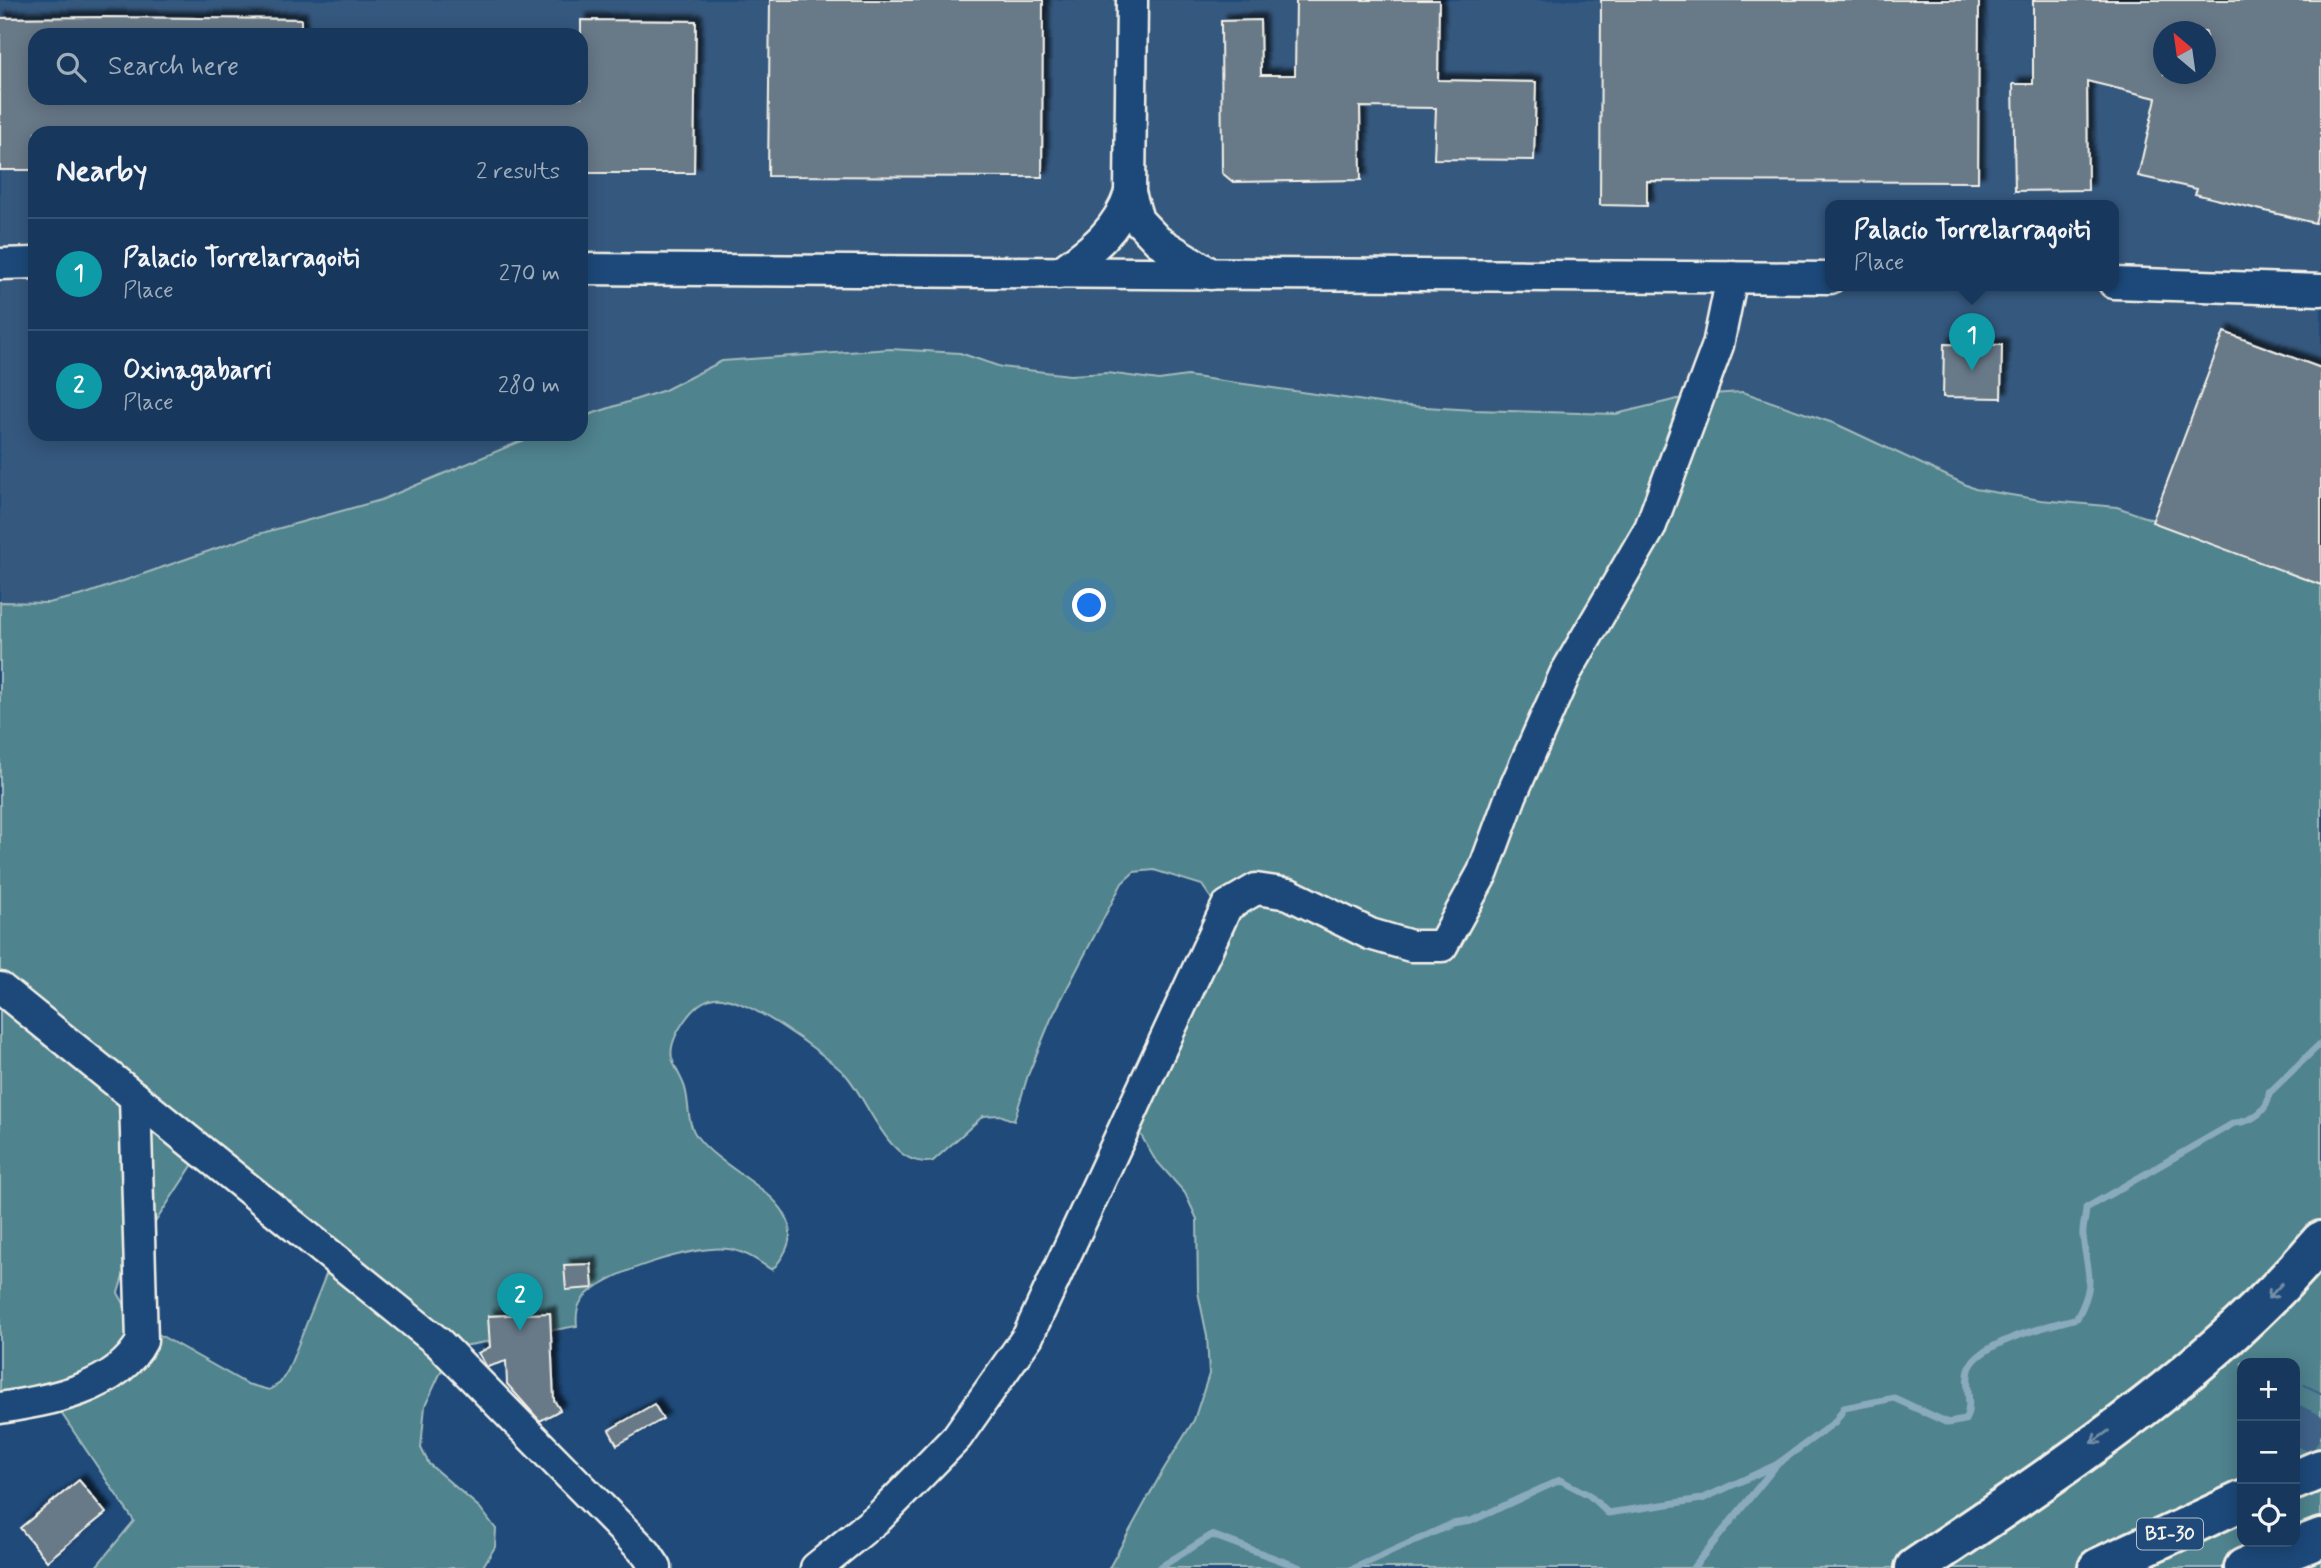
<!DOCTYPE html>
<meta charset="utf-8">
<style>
body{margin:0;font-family:Mynerve,sans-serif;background:#244365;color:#f1f3f6}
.controls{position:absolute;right:21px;bottom:21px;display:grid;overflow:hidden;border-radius:14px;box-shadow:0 4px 18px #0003}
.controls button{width:63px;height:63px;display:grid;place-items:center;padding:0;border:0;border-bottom:2px solid #365272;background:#17385c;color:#f1f3f6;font:35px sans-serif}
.compass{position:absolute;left:2153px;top:21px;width:63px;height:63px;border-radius:50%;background:#17385c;box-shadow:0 4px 18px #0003;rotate:331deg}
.you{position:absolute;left:1090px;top:606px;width:24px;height:24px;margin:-18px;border:5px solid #fff;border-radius:50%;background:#1a73e8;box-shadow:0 0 0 10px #1a73e833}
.badge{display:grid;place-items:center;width:46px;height:46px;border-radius:50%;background:#8bbbb9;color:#fff;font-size:23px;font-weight:700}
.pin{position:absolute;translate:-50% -58px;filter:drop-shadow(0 2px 4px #0008)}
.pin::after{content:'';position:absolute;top:37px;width:24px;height:21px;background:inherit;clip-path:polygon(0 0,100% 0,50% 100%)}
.popup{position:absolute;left:1825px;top:200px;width:294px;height:91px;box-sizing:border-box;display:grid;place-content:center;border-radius:14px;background:#17385c;filter:drop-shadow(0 2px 5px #0005);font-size:23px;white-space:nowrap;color:#9eacbb}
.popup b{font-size:26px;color:#f1f3f6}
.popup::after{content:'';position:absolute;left:50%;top:100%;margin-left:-14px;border:14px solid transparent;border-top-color:#17385c}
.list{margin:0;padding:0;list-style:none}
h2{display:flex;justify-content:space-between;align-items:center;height:91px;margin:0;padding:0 28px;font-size:30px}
h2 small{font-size:23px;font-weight:400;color:#9eacbb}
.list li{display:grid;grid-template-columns:46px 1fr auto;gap:21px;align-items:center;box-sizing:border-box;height:112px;padding:0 28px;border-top:2px solid #365272}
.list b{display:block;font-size:26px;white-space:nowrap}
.list p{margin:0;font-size:23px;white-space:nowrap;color:#9eacbb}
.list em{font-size:23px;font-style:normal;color:#9eacbb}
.icon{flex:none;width:38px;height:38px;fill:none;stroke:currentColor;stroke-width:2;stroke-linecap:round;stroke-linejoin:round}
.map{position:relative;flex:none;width:2321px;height:1568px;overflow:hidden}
.search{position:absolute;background:#17385c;box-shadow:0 4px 18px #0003;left:28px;top:28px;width:560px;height:77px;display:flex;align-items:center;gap:18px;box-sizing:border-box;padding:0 24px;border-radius:21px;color:#9eacbb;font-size:26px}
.panel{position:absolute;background:#17385c;box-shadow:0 4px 18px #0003;left:28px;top:126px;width:560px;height:315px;border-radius:21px}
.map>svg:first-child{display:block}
.built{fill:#35587e;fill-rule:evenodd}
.green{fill:#50838e;stroke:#a2babb;stroke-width:2;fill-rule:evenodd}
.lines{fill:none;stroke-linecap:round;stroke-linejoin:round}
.stream{stroke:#8aaabd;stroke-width:7}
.building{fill:#687988;stroke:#f4f1e8;stroke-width:2;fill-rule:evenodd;filter:url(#shadow)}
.highway-tunnel{stroke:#3f638a;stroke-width:38;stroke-dasharray:38 19;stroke-linecap:butt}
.minor-casing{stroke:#f4f1e8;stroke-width:35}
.highway-casing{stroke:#f4f1e8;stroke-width:44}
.minor{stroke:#1f4a7a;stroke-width:30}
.highway{stroke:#1f4a7a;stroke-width:38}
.oneway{stroke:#748da6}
.labels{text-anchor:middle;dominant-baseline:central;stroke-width:5;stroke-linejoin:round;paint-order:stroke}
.shield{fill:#1f4a7a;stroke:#b4bfc7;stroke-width:2}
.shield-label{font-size:19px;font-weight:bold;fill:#f4f1e8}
</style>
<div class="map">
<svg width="2321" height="1568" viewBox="0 0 2321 1568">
<defs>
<filter id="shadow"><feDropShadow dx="6" dy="-6" stdDeviation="2" flood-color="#0009"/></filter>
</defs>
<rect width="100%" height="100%" fill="#1f4a7a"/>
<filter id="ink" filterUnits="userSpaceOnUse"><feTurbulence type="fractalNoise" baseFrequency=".0143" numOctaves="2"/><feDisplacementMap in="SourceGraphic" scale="14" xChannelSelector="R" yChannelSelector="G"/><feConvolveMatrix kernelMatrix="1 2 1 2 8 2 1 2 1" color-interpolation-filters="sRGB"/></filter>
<g filter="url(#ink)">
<!-- built -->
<path class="built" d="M0 0H2321V566L2173 527 2131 511 1975 489 1836 424 1743 392 1694 395 1616 414 1474 410 1393 405 1187 376 1159 380 1108 373 1070 375 1001 367 960 353 890 349 722 361 665 390 581 420V133H35V434H555L519 442 381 500 255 535 83 595 48 603 6 605 0 602ZM2164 32H2206V74H2164ZM35 35H581V98H35ZM1830 205H2114V285H1830Z"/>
<!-- green -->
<path class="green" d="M890 349 960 353 1001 367 1070 375 1108 373 1159 380 1187 376 1393 405 1474 410 1616 414 1694 395 1743 392 1836 424 1975 489 2041 500 2117 507 2173 527 2321 566V1568H1109L1162 1472 1194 1420 1209 1374 1207 1336 1198 1292 1197 1219 1185 1193 1154 1158 1138 1130 1215 904 1202 885 1154 870 1134 872 1122 883 1051 1019 1028 1075 1014 1121 1000 1115 983 1116 933 1161C889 1171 868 1098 845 1074 823 1053 744 994 714 998 702 1000 692 1010 685 1020 678 1030 669 1045 672 1058 675 1069 682 1078 685 1088 690 1105 686 1123 698 1138 730 1180 831 1206 772 1270 758 1261 745 1251 728 1249 697 1244 599 1274 582 1300 576 1308 576 1317 577 1326L452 1348 425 1406 421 1448 429 1464 480 1508 496 1529 495 1547 482 1568H95L134 1521 45 1389 0 1395V602L48 603 83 595 255 535 381 500 519 442 541 435 581 434V420L591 414 665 390 722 361ZM201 1152 335 1252 288 1370 280 1383 269 1390 247 1384 144 1326 130 1314 118 1293 126 1267ZM2242 1363H2295V1542H2242Z"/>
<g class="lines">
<!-- stream -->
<g class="stream">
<polyline points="1159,1568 1212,1535 1301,1568"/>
<path d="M1355 1568 1452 1524 1471 1521 1560 1480 1589 1495 1608 1513 1702 1499 1776 1465 1835 1422 1844 1408 1894 1398 1948 1423 1965 1420C1974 1403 1963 1385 1970 1367 1982 1341 2050 1326 2077 1318 2097 1281 2087 1273 2083 1236 2082 1228 2086 1217 2086 1208L2234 1123C2251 1122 2269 1111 2269 1093L2321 1043"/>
<polyline points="1693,1568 1774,1468"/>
</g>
</g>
<!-- building -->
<g class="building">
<polygon points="770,0 1043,0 1042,177 768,176"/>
<polygon points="1296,0 1439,0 1438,80 1536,82 1534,160 1434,159 1436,108 1360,107 1361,180 1233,182 1222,173 1221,21 1260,20 1261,75 1295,75"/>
<polygon points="1601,0 1979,0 1978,182 1647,181 1647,206 1600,205"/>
<path d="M2033 0H2321V199L2315 223 2195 194 2197 189 2138 176 2156 98 2087 81 2088 190 2015 191 2013 84H2033ZM2164 32H2206V74H2164Z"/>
<polygon points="105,17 301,19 301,35 35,35 35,98 581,98 581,20 696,21 694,173 581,173 581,133 35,133 35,170 0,170 0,18"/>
<polygon points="2224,332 2321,368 2321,585 2152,522"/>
<polygon points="1944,344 2002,345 2001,398 1943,397"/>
<polygon points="591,1264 593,1288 566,1290 564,1265"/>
<polygon points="550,1313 554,1400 560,1410 540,1421 507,1384 506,1361 487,1367 478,1353 490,1347 488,1316"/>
<polygon points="654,1404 663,1419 617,1445 609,1430"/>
<polygon points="79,1480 106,1513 47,1561 20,1528"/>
</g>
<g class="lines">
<!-- highway-tunnel -->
<polyline class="highway-tunnel" points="2295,1445 2321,1392"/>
<defs>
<g id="minor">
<polyline points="1132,0 1130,193 1138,220 1158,241 1211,274"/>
<polyline points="0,264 35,263"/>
<polyline points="581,269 1830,278"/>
<path d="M1059 273C1091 250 1117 232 1130 193"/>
<polyline points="2114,283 2321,290"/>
<polyline points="0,988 439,1343 646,1553 656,1568"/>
<path d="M0 1408C50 1400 117 1389 142 1341L135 1097"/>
<polyline points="816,1568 879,1517 957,1437 1028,1336 1227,906 1256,889 1289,894 1370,934 1411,946 1442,946 1483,872 1511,796 1565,674 1650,528 1718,345 1732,277"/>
</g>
<g id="highway">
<polyline points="2295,1480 2321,1469"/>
<path d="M1915 1568C2055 1473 2211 1372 2321 1241"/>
<polyline points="2098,1568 2242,1501"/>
<polyline points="2244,1568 2321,1538"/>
</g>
</defs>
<!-- minor casing -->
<use href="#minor" class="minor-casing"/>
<!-- highway casing -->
<use href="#highway" class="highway-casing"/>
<!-- minor -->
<use href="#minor" class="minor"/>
<!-- highway -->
<use href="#highway" class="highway"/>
</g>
<!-- one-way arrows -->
<defs><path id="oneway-shaft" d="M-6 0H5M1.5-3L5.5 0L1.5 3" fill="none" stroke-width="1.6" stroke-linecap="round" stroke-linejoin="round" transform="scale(1.75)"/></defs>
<g class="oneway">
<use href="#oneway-shaft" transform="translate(2275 1291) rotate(133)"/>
<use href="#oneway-shaft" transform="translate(2100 1437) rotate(144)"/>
</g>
</g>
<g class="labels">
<!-- shield labels -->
<rect class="shield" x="2137" y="1518.5" width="66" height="31" rx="5"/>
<g class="shield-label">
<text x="2170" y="1534">BI-30</text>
</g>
</g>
</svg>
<div class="controls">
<button>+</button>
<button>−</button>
<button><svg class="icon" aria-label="locate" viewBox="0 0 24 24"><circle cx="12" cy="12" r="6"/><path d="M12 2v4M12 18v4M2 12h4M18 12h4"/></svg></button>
</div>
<svg class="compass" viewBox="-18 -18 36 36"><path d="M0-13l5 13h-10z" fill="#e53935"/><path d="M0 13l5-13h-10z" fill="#9eacbb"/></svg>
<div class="you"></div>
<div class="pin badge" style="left:1972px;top:371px;background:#0f9aa8">1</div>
<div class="popup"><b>Palacio Torrelarragoiti</b>Place</div>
<div class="pin badge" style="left:520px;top:1331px;background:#0f9aa8">2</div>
<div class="search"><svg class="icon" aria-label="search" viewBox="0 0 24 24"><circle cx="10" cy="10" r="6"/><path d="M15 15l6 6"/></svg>Search here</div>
<section class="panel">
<h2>Nearby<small>2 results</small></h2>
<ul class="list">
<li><span class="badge" style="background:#0f9aa8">1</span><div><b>Palacio Torrelarragoiti</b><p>Place</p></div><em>270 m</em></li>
<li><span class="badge" style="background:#0f9aa8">2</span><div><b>Oxinagabarri</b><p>Place</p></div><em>280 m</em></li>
</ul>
</section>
</div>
